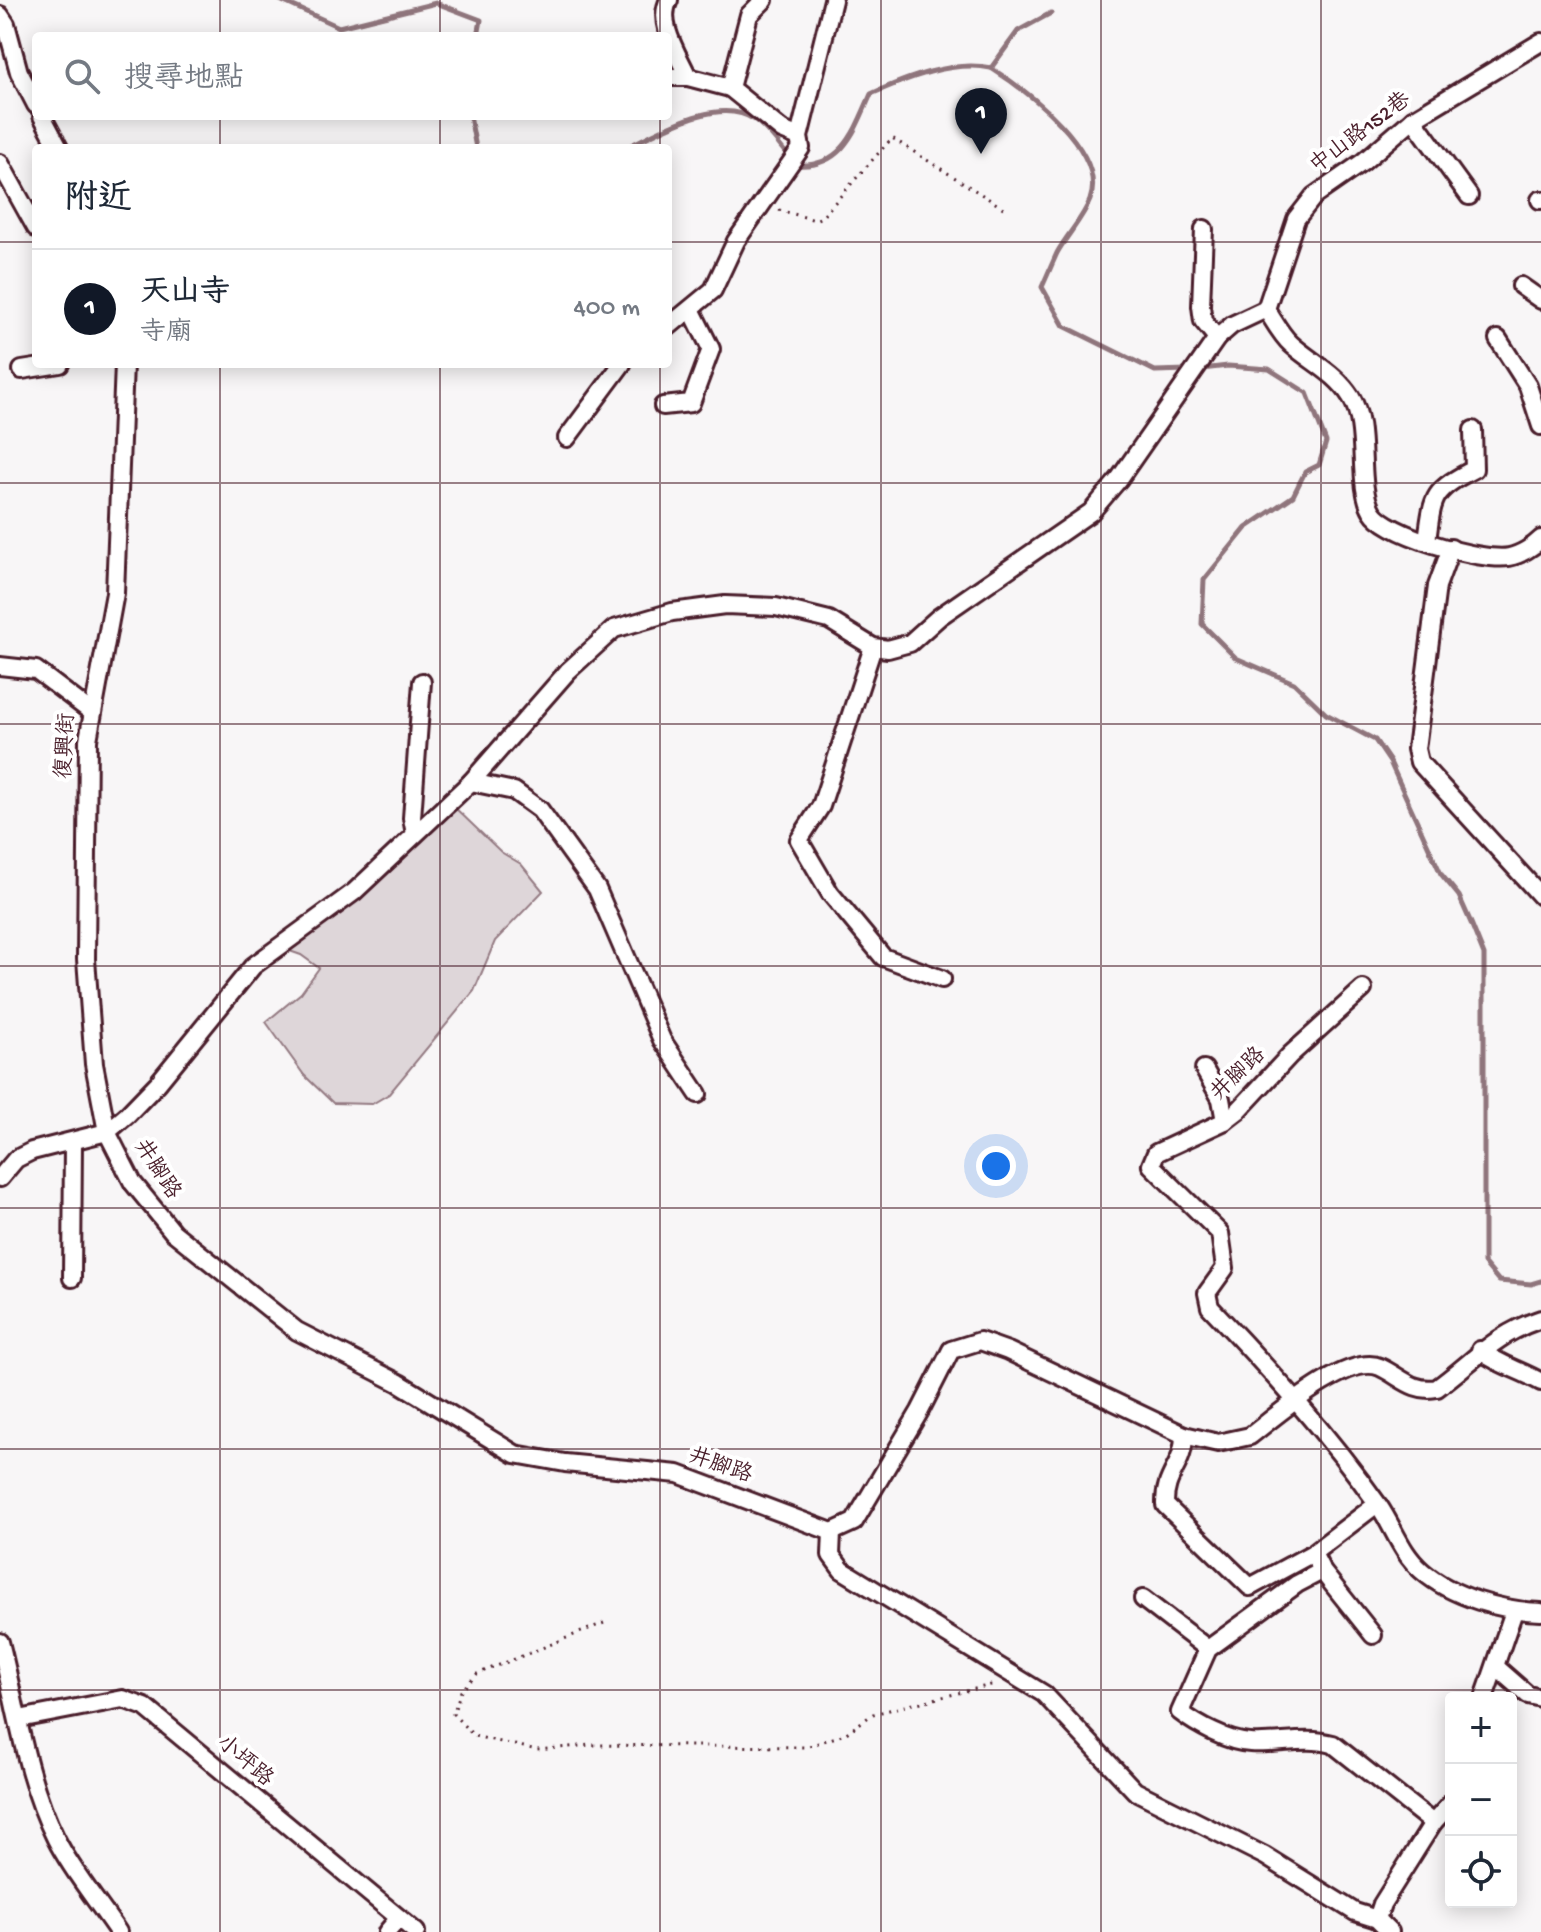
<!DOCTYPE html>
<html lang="zh-TW">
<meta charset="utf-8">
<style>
body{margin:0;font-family:"Gochi Hand","LXGW WenKai TC",sans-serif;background:#f2f2f3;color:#1f2937}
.controls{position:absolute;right:24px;bottom:24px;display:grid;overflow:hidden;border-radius:8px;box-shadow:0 4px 20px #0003}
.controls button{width:72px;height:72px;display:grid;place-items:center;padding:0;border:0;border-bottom:2px solid #e0e1e3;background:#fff;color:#1f2937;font:40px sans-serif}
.you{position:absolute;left:996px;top:1166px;width:28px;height:28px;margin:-20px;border:6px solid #fff;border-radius:50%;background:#1a73e8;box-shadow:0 0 0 12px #1a73e833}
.badge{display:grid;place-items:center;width:52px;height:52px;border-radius:50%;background:#111827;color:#fff;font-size:26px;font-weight:700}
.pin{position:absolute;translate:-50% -66px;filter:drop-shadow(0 2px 4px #0008)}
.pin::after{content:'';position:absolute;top:42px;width:28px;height:24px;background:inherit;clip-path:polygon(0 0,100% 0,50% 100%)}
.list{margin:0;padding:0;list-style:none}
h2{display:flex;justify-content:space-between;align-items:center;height:104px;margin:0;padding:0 32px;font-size:34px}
h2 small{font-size:26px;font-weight:400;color:#747a83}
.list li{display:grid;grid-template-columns:52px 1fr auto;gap:24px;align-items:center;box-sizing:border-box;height:120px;padding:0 32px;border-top:2px solid #e0e1e3}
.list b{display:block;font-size:30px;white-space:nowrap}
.list p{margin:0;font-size:26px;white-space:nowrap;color:#747a83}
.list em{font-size:26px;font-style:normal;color:#747a83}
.icon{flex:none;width:44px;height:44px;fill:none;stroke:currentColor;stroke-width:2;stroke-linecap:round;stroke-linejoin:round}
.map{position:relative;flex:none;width:1541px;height:1932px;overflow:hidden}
.search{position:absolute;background:#fff;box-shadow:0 4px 20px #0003;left:32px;top:32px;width:640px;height:88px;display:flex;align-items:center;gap:20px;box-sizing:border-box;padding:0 28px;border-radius:8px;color:#747a83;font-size:30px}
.panel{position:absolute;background:#fff;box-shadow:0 4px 20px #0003;left:32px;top:144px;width:640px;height:224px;border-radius:8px}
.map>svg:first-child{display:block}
.green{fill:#ded6d9;stroke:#947a82;stroke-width:2}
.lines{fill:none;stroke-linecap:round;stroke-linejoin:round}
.stream{stroke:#8f747b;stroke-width:5}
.minor-casing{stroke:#4a1f2b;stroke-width:22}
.path{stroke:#4a1f2b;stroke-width:3;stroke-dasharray:2 6;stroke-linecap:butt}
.minor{stroke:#fff;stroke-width:16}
.grid{fill:none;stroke:#4a1f2b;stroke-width:2;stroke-opacity:0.55}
.labels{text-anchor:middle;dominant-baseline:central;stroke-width:8;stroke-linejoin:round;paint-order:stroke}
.street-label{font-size:22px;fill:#4a1f2b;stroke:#fff}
</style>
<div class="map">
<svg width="1541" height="1932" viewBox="0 0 1541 1932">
<rect width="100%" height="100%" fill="#f8f6f7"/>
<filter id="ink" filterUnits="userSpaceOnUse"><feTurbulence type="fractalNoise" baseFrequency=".0125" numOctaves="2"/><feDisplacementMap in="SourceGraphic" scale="16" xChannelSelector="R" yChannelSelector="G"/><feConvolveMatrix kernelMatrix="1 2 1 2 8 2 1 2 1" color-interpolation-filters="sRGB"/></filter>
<g filter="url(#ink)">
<!-- green -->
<polygon class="green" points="450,803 501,852 521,864 543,891 495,941 474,991 389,1094 372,1104 333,1103 304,1075 266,1022 301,993 319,968 301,955 275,946"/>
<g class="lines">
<!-- stream -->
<g class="stream">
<polyline points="280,0 339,27 436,3 481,20 478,36"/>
<path d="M991 68C1026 90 1108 151 1090 200 1083 218 1067 235 1057 253 1052 264 1047 276 1042 287L1064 326 1155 371 1188 370"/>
<polyline points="470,116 476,148"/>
<path d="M625 148C659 132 718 95 755 120 768 129 779 145 789 157"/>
<path d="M795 165C843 169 855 130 871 94 907 78 952 60 991 68L1018 31 1051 13"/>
<polyline points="1202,369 1228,366 1269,369 1307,393 1326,442 1319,465 1305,472 1293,496 1246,528 1204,580 1202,624 1236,658 1294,683 1326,714 1375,740 1390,762 1441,874 1459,896 1471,923 1484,955 1484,1263 1499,1281 1531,1284 1541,1281"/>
</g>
<defs>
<g id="minor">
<path d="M669 0C656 23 679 56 688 77"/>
<polyline points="764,0 749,15 730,88 782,130 799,137"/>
<polyline points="0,15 6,24 19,72 36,105"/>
<polyline points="668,77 688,77 730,88"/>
<polyline points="42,116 59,148"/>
<polyline points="1413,119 1469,196"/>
<polyline points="0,163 36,228"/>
<polyline points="1540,200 1541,200"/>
<polyline points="1204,229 1201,306 1203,321 1217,338"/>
<polyline points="1521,286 1541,300"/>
<path d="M1266 309C1274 321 1281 335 1291 344 1311 362 1336 373 1351 397 1370 428 1356 484 1372 511 1386 535 1482 562 1509 557 1520 555 1533 547 1541 539"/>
<polyline points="1266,309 1296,219 1314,196 1363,162 1413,119 1541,42"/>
<polyline points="668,327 713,290 736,241 801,148 799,137 833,0"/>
<polyline points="1498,339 1528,386 1541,426"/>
<path d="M124 364 115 593 88 740 86 959 94 1064 107 1132 133 1183 173 1232 297 1331 399 1383 515 1454 565 1463 678 1474 832 1532 854 1522 920 1411 951 1350 980 1341 1008 1351 1184 1435 1218 1443 1250 1436C1276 1416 1348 1353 1380 1367 1400 1376 1413 1393 1437 1388 1474 1361 1495 1334 1541 1319"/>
<polyline points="22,370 60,364"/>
<polyline points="663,406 691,403 711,349 691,309"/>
<polyline points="567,438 622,364"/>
<path d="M1427 541C1433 495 1432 491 1474 469L1473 430"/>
<polyline points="1451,548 1437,586 1416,749 1419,762 1541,896"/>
<polyline points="873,647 821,806 799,840 830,893 883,957 942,979"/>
<polyline points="0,666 36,670 90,711"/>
<polyline points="471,782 514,791 540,810 597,889 662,1040 698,1094"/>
<polyline points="415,834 412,818 422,682"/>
<path d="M1363 989 1290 1055 1238 1111 1225 1121 1156 1153 1151 1165 1220 1233 1225 1268 1207 1293 1210 1307C1269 1369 1329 1435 1379 1506 1394 1528 1401 1553 1422 1571 1452 1597 1503 1611 1541 1612"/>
<polyline points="1204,1069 1221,1099 1225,1121"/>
<polyline points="0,1178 16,1159 32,1151 107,1132 127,1115 158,1083 253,966 354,892 471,782 568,671 614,629 672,612 725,605 776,607 829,620 873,647 888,649 910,643 939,617 1091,512 1119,479 1217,338 1232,325 1266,309"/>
<polyline points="72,1278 73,1143"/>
<path d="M1480 1350C1498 1365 1521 1370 1541 1382"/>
<path d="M1184 1435C1184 1467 1164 1473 1165 1505L1250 1587 1313 1553 1377 1504"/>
<polyline points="832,1532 831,1555 842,1570 1044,1694 1135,1791 1265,1856 1355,1912 1377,1919 1390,1932"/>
<path d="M1313 1553 1322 1571 1297 1584 1208 1649 1180 1712C1197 1725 1228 1742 1250 1743 1279 1745 1305 1736 1333 1744L1433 1823"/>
<polyline points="1322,1571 1373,1635"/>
<polyline points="1143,1599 1208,1649"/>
<path d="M0 1642C17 1708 25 1777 56 1839 72 1871 98 1902 118 1932"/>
<polyline points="1496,1667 1528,1695 1541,1698"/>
<polyline points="1484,1698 1514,1611"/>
<polyline points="19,1719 123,1699 145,1707 416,1932"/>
<polyline points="1377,1919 1382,1904 1433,1823 1451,1803"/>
<polyline points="387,1932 399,1918"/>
</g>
</defs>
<!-- minor casing -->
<use href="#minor" class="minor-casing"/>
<!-- path -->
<g class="path">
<polyline points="779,210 815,220 822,217 892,138 1008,211"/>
<polyline points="604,1623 477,1674 461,1691 453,1714 474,1736 537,1750 591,1745 806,1747 845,1734 873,1714 995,1684"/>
</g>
<!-- minor -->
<use href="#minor" class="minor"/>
</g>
</g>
<!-- grid -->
<path class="grid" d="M220 0V36M440 0V36M660 0V36M881 0V1932M1101 0V1932M1321 0V1932M220 116V148M440 116V148M660 116V148M0 242H36M668 242H1541M220 364V1932M440 364V1932M660 364V1932M0 483H1541M0 724H1541M0 966H1541M0 1208H1541M0 1449H1541M0 1690H1541"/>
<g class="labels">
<!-- street labels -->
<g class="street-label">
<text transform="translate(1361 134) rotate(-37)">中山路152巷</text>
<text transform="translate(67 746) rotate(-87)">復興街</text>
<text transform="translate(1239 1075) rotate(-44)">井腳路</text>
<text transform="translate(156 1170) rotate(57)">井腳路</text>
<text transform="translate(720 1467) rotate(19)">井腳路</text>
<text transform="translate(244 1762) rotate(40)">小坪路</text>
</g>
</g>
</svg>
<div class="controls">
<button>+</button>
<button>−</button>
<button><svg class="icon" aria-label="locate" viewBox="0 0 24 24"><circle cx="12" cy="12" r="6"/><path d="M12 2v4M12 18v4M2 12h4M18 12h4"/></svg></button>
</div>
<div class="you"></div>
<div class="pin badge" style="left:981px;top:154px">1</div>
<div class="search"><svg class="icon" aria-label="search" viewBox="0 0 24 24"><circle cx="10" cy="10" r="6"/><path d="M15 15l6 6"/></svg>搜尋地點</div>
<section class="panel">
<h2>附近<small></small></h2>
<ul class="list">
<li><span class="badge">1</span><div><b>天山寺</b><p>寺廟</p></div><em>400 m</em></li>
</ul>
</section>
</div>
